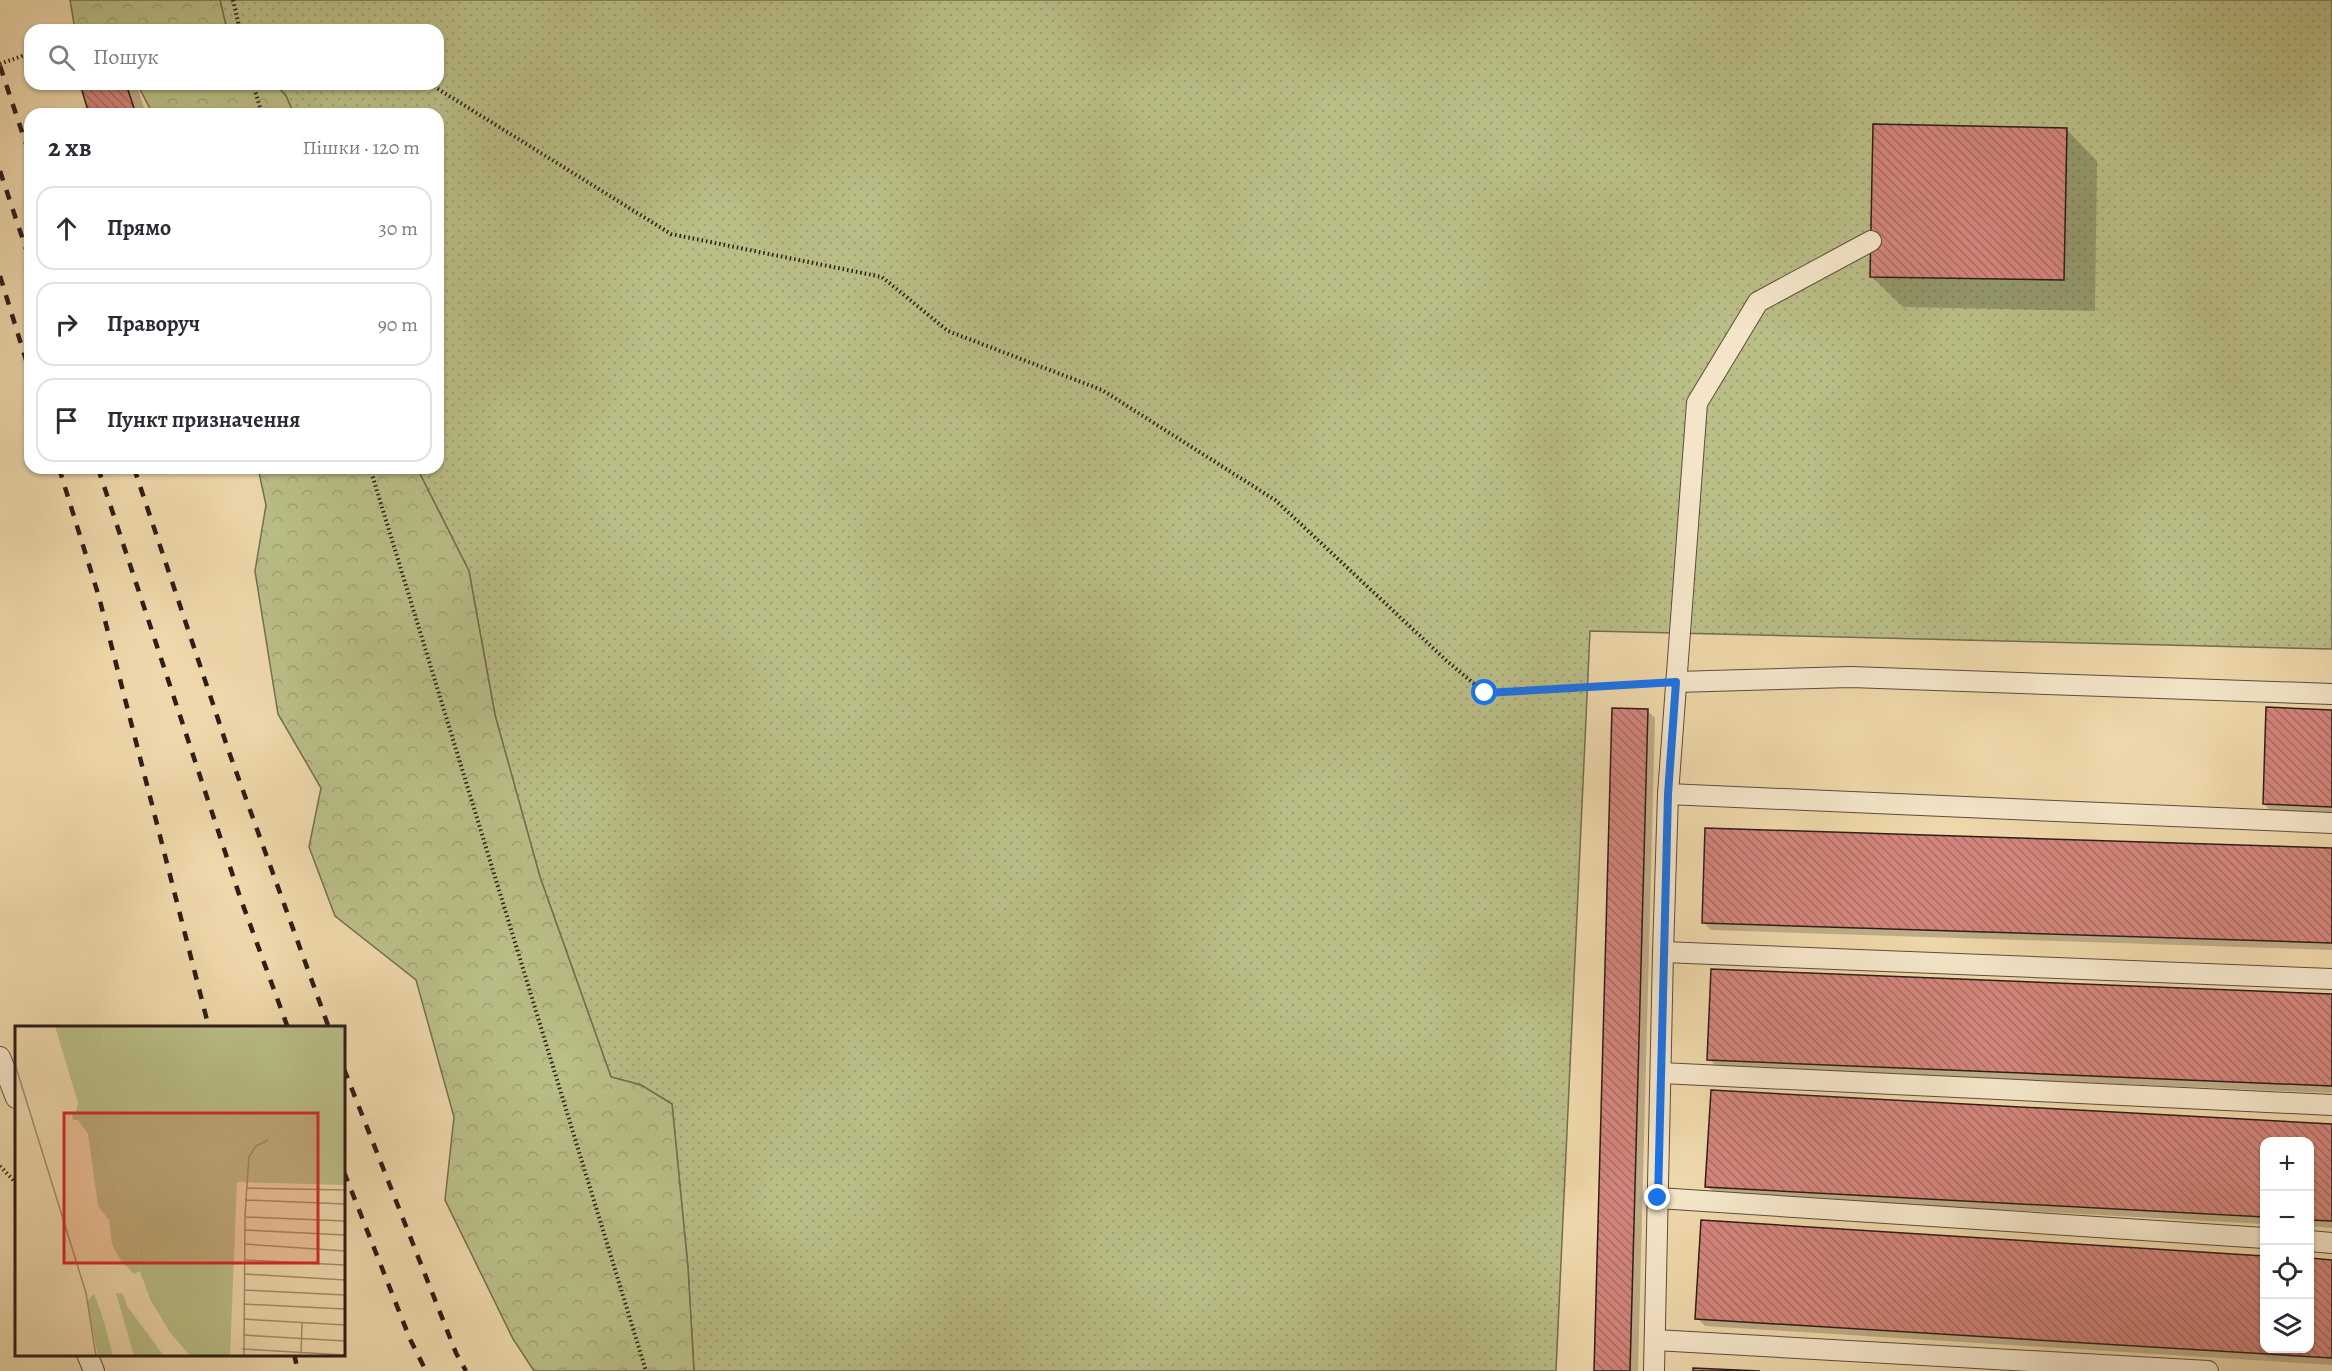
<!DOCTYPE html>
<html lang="uk">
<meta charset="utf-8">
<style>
body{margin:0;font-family:Alegreya,serif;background:#f2f2f3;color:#2b2b33}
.controls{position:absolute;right:18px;bottom:18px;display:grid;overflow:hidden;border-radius:12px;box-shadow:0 2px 4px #0004}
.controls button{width:54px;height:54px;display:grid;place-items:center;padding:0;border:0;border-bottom:2px solid #e1e1e2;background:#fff;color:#2b2b33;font:30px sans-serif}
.stop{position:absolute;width:18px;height:18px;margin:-14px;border:4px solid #1a73e8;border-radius:50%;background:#fff}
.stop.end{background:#1a73e8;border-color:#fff;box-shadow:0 2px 6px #0008}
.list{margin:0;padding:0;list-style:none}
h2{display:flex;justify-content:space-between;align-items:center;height:78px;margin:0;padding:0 24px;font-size:26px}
h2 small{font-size:20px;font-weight:400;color:#7c7c81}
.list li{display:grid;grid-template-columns:39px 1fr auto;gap:18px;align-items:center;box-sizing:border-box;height:84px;margin:0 12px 12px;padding:0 12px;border:2px solid #e1e1e2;border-radius:18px}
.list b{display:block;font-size:22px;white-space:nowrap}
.list em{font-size:20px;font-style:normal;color:#7c7c81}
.icon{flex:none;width:33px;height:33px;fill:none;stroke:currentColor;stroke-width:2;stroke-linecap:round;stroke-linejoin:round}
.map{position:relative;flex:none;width:2332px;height:1371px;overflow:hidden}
.search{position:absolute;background:#fff;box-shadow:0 2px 4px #0004;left:24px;top:24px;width:420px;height:66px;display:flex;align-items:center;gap:15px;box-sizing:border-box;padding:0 21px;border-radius:18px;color:#7c7c81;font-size:22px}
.panel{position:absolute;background:#fff;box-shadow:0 2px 4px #0004;left:24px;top:108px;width:420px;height:366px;border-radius:18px}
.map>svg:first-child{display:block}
.grass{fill:url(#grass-dots);stroke:#746e50;stroke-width:1.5}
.forest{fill:url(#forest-crowns);stroke:#746e50;stroke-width:1.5}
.shadow{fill:#0003}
.building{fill:url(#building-back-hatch);stroke:#2e1e18;stroke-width:1.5}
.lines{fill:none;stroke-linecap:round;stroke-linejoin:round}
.lane-casing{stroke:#5e4c3c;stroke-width:22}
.path{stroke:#2e1e18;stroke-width:4;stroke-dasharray:1.5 3;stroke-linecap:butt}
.lane{stroke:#f4e5c8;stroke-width:20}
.rail{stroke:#2e1e18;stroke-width:4.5;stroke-dasharray:10 10;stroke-linecap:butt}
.route{stroke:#1a73e8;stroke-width:8}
.inset-road{fill:none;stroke:#a18d70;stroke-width:1.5}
.view{fill:#d62828;fill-opacity:0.15;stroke:#d62828;stroke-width:3}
.inset-edge{fill:none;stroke:#2e1e18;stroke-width:3}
</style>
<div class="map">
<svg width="2332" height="1371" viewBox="0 0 2332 1371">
<defs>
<pattern id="grass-dots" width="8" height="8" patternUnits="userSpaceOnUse" patternTransform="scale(1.5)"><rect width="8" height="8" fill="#babe87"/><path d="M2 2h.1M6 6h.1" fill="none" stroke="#a0a374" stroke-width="1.8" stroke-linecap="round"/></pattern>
<pattern id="forest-crowns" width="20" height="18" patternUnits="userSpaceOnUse" patternTransform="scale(1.5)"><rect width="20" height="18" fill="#babe87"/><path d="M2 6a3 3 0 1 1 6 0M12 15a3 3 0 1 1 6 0" fill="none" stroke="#a0a374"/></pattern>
<pattern id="building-back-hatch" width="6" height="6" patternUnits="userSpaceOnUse" patternTransform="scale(1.5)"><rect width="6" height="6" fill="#d3857b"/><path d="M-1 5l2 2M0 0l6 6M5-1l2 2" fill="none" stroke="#ac6c64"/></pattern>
</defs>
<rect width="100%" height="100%" fill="#eed7aa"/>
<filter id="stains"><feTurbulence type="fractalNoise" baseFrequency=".00333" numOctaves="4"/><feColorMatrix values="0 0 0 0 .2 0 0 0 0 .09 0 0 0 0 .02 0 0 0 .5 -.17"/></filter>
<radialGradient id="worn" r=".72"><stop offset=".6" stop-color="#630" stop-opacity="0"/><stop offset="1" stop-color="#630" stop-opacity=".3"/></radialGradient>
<!-- grass -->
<polygon class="grass" points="220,0 2332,0 2332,649 1590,631 1556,1371 694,1371 688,1268 672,1104 641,1085 611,1077 540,877 495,715 469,571 417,468 438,468 438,114 294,114 286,96 275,84 438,84 438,30 227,30"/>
<!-- forest -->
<g class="forest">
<polygon points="70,0 220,0 227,30 75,30"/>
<polygon points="137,84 275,84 286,96 294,114 153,114"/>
<polygon points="258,468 417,468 469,571 495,715 540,877 611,1077 641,1085 672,1104 688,1268 694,1371 534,1371 513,1339 445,1200 454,1117 416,980 335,916 309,847 321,788 278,714 255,571 266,505"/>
</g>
<!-- shadow -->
<g class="shadow">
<polygon points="83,84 134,84 138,89 146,114 91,114"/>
<polygon points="2066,129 2097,161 2095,311 1903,307 1871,276"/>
<polygon points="1647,710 1655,718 1638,1371 1596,1371"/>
<polygon points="2332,711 2332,814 2272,812 2264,804"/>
<polygon points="2332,850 2332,950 1711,930 1703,922"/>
<polygon points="2332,995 2332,1093 1717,1067 1709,1059"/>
<polygon points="2332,1125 2332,1228 2310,1226 2310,1142 2264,1142 2264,1224 1715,1194 1707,1186"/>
<polygon points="1703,1222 2264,1257 2264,1348 2310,1348 2310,1260 2332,1261 2332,1365 1705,1326 1697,1318"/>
</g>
<!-- building -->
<g class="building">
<polygon points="80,84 126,84 136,114 89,114"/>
<polygon points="1873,124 2067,128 2064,280 1870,277"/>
<polygon points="2266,707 2332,710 2332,807 2263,804"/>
<polygon points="1612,708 1648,709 1630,1371 1594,1371"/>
<polygon points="1705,828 2332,848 2332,943 1702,923"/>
<polygon points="1711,969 2332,994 2332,1086 1707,1060"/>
<polygon points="1711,1090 2332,1124 2332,1221 2310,1220 2310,1142 2264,1142 2264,1217 1705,1187"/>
<polygon points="1701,1220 2264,1256 2264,1348 2310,1348 2310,1258 2332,1260 2332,1358 1695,1319"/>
<polygon points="1693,1368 1760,1371 1693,1371"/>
</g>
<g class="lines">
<defs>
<g id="lane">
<polyline points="1676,682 1851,677 2332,694"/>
<polyline points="1668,794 1697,403 1758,302 1871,241"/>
<polyline points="2332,823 1668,794 1663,952 2332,979"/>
<polyline points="0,1057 16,1098"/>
<polyline points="1661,1073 2332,1105"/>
<polyline points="1658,1198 2264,1238"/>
<polyline points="2310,1241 2332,1243"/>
<polyline points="1655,1340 2208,1371"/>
<polyline points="87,1354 94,1371"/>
<polyline points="1654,1371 1663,952"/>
</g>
</defs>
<!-- lane casing -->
<use href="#lane" class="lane-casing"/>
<!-- path -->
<g class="path">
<polyline points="233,0 240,30"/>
<polyline points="0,64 30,53"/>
<polyline points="253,84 262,114"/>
<polyline points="430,84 671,234 882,277 948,331 1102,390 1275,500 1448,662 1485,693 1646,684"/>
<polyline points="370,468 646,1371"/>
<polyline points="0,1166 16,1183"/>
</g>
<!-- lane -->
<use href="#lane" class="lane"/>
<!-- rail -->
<g class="rail">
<polyline points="0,66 30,156"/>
<polyline points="0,171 30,261"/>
<polyline points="0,276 30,373"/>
<polyline points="59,468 99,597 209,1028"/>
<polyline points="98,468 240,897 288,1028"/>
<polyline points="134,468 229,752 329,1028"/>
<polyline points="344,1069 456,1353 466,1371"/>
<polyline points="344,1172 410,1339 426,1371"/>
<polyline points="294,1354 298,1371"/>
</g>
</g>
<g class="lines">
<!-- route -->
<polyline class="route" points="1485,693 1676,682 1668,794 1658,1198"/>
</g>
<!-- overview -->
<g transform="translate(15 1026)">
<rect width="330" height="330" fill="#eed7aa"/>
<path d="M91 0H330V159L222 156 215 330H175L154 305 135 273 125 245 122 208 116 205 100 150 71 79 70 54 73 46 78 54Z" fill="#babe87"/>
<path d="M40 0H91L87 16 95 41 81 58 73 47 70 54 71 79 100 150 116 205 122 208 125 245 119 248 105 233 97 218 94 194 83 180 73 108 63 94H58L57 87 61 86 63 77ZM101 267 108 268 112 280 149 330H119ZM79 268 87 289 98 330H83L72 275Z" fill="#babe87"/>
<path class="inset-road" d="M0 38 71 267 81 330M232 162 330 164M231 174 234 131 241 120 253 114M330 178 231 174 230 191 330 195M230 204 330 209M230 218 330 225M229 234 330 239M229 248 330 254M229 264 330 269M228 278 330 283M228 293 330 299M228 309 330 315M227 323 330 329M286 328 287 297M229 330 230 191"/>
<path class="view" d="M49 87H303V237H49Z"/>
<rect width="330" height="330" class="inset-edge"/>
</g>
<rect width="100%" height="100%" filter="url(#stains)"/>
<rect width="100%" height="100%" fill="url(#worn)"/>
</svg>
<div class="controls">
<button>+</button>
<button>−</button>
<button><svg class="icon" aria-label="locate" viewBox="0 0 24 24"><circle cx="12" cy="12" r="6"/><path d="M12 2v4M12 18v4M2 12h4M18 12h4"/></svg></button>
<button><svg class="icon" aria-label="layers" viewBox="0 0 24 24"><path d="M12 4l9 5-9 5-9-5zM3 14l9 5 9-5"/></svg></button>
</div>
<div class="stop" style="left:1485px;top:693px"></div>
<div class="stop end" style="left:1658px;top:1198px"></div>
<div class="search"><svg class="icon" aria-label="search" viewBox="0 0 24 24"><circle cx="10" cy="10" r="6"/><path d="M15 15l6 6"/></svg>Пошук</div>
<section class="panel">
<h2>2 хв<small>Пішки · 120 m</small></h2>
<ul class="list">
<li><svg class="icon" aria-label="ahead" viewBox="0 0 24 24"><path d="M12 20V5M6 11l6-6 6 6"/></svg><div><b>Прямо</b></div><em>30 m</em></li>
<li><svg class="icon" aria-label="right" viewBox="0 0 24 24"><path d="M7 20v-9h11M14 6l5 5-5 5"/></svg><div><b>Праворуч</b></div><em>90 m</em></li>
<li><svg class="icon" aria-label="arrive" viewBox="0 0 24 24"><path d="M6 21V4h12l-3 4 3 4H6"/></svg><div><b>Пункт призначення</b></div></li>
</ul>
</section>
</div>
